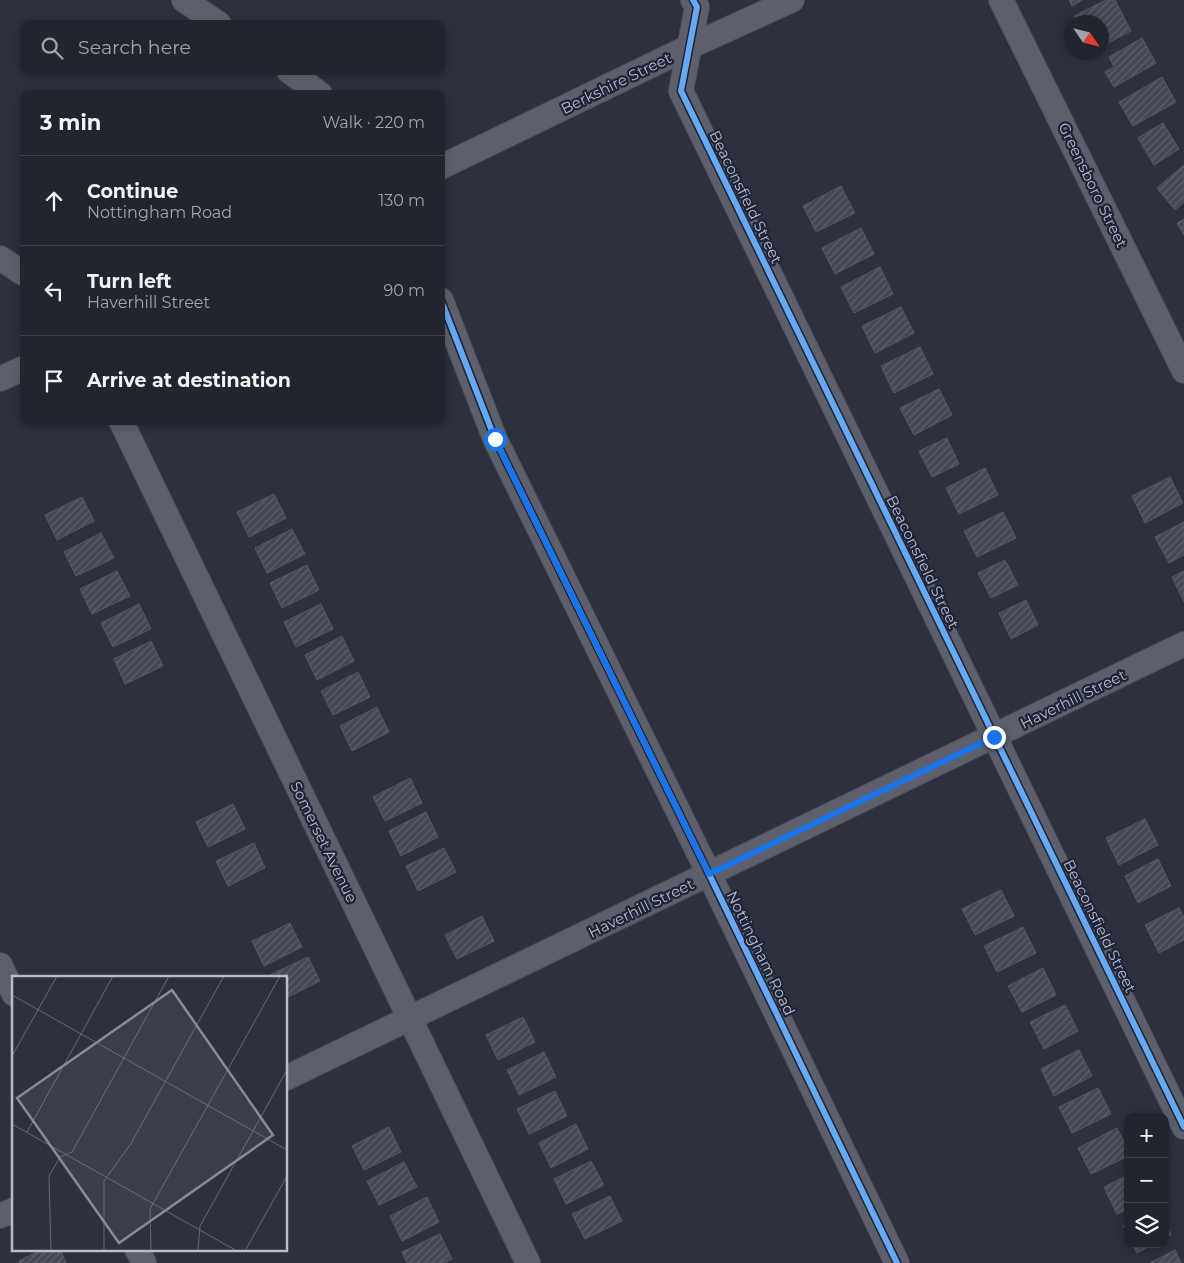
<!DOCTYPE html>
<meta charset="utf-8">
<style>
body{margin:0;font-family:Montserrat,sans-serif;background:#2a2c36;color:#f1f3f6}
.controls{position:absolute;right:15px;bottom:15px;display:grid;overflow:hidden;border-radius:10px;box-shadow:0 2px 8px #0003}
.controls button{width:45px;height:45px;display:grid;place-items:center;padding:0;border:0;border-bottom:1px solid #3f414a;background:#22242e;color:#f1f3f6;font:25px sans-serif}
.compass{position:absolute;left:1064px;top:15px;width:45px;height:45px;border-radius:50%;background:#22242e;box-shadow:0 2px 8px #0003;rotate:125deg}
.stop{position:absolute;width:15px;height:15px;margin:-11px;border:4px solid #1a73e8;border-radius:50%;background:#fff}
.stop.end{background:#1a73e8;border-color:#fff;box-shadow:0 1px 5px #0008}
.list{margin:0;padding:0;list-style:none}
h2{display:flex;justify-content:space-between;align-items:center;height:65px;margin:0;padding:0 20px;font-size:21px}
h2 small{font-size:16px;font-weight:400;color:#a2a4aa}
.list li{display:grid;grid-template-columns:32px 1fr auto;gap:15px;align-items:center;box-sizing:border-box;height:90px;padding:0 20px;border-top:1px solid #3f414a}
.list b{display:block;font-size:19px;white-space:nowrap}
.list p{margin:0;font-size:16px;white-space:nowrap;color:#a2a4aa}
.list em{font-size:16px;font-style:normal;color:#a2a4aa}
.icon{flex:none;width:28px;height:28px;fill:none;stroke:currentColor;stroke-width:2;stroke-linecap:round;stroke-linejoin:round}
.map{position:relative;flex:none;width:1184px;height:1263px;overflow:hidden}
.search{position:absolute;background:#22242e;box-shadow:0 2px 8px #0003;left:20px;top:20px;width:425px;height:55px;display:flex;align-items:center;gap:12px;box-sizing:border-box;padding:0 18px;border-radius:10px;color:#a2a4aa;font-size:19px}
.panel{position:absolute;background:#22242e;box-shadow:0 2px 8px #0003;left:20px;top:90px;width:425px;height:335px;border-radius:10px}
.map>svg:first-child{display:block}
.building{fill:url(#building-hatch);stroke:#555965}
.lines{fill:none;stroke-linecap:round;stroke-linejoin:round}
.street-casing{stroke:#4a4c56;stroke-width:26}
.street{stroke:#5d606b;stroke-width:24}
.cycleway-casing{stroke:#1f2539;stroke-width:9}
.cycleway{stroke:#66a8f1;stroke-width:6}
.route{stroke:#1a73e8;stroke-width:6}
.labels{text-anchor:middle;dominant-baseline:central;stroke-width:4.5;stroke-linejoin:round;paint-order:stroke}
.street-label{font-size:15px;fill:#b8bccd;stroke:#1f2539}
.inset-road{fill:none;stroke:#656877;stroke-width:1}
.view{fill:#878b9b;fill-opacity:0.15;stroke:#878b9b;stroke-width:2.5}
.inset-edge{fill:none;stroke:#b8bccd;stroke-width:2.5}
</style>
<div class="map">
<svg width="1184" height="1263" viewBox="0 0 1184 1263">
<defs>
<pattern id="building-hatch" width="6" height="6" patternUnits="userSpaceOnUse" patternTransform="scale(1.25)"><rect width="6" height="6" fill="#454852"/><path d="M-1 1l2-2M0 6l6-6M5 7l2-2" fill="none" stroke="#5e606a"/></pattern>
</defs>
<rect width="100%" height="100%" fill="#2d303d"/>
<!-- building -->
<g class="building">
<polygon points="1069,0 1082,0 1072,6"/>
<polygon points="1106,0 1115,0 1131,31 1102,46 1102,22 1078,22 1074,16"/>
<polygon points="1142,38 1156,63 1114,87 1105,72 1114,67 1109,57"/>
<polygon points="1162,77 1176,102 1133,126 1119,102"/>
<polygon points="1163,123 1179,149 1154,165 1138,138"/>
<polygon points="1184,165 1184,202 1175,210 1157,188"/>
<polygon points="841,186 855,213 816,232 803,206"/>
<polygon points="1184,219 1184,235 1177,223"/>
<polygon points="861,228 874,254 835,274 822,248"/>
<polygon points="880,267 893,294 854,313 841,287"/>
<polygon points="901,307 914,333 875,353 862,326"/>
<polygon points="920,347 933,374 894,393 881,366"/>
<polygon points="939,389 952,415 914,435 900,408"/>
<polygon points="947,438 959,464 932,477 919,451"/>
<polygon points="985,468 998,495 959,514 946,488"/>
<polygon points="1170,477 1183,503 1145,523 1132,496"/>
<polygon points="274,494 286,518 249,537 237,512"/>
<polygon points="82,497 94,521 57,540 45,515"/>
<polygon points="1003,512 1016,538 977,557 964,531"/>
<polygon points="1184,522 1184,555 1169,563 1155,537"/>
<polygon points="292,529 305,554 267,573 255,548"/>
<polygon points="101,533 114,558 76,576 64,552"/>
<polygon points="1005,560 1018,585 991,598 978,573"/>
<polygon points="307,565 319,590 282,608 270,583"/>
<polygon points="117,571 130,596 92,614 80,589"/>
<polygon points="1184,571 1184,602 1172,577"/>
<polygon points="1026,600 1038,625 1011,639 999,613"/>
<polygon points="139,604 151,629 113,647 101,623"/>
<polygon points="321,604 333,629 296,647 284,622"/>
<polygon points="342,636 354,661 317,680 305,655"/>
<polygon points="151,641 163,666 125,684 114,659"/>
<polygon points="358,672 370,697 333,715 321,691"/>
<polygon points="377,707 389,732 352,751 340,726"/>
<polygon points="410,778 422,803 385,821 373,797"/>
<polygon points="233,804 245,829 208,847 196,822"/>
<polygon points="426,812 438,837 401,856 389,831"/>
<polygon points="1145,819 1158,845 1119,865 1106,838"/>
<polygon points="254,843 265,868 228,886 216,861"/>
<polygon points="444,848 456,872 418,891 406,866"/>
<polygon points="1158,859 1171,886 1138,903 1125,876"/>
<polygon points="1001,890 1014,916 975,935 962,909"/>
<polygon points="1179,908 1184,917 1184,940 1159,953 1145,925"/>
<polygon points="482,916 494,941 457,959 445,935"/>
<polygon points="290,923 302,947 264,966 252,941"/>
<polygon points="1023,927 1036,953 997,972 984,946"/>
<polygon points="308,957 320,981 286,998 286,977 271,977 270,975"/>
<polygon points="1043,968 1056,995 1022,1012 1008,986"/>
<polygon points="1065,1005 1078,1031 1044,1049 1030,1022"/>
<polygon points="523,1017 535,1042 498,1060 486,1035"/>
<polygon points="1079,1050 1092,1076 1054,1096 1041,1069"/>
<polygon points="544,1052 556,1077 519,1095 507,1070"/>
<polygon points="1098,1088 1111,1114 1072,1133 1059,1107"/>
<polygon points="555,1091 567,1116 529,1134 517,1109"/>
<polygon points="576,1124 588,1149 551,1168 539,1143"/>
<polygon points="389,1127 401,1152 364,1170 352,1146"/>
<polygon points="1117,1128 1128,1150 1128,1156 1091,1174 1078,1148"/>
<polygon points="591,1161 604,1185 566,1204 554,1179"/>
<polygon points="404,1162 417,1187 379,1205 367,1181"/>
<polygon points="1128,1175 1128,1209 1117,1214 1104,1187"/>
<polygon points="610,1196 622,1221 585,1239 572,1214"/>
<polygon points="427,1197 439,1222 402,1241 390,1216"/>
<polygon points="1165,1222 1171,1235 1165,1238"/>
<polygon points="1128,1224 1128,1235 1123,1226"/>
<polygon points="440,1234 452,1259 443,1263 407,1263 402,1252"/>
<polygon points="1132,1244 1153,1244 1137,1253"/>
<polygon points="43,1249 60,1249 66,1263 20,1263 19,1261"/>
<polygon points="1175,1250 1181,1263 1150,1263"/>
</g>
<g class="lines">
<defs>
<g id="street">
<polyline points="184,0 219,24"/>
<polyline points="693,0 697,7 681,91 1184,1127"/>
<polyline points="1001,0 1184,371"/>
<polyline points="289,71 320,94"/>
<polyline points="441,167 689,47 792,0"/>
<polyline points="0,258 24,274"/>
<polyline points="441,300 495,439 709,874 897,1263"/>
<polyline points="0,379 24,368"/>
<polyline points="121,421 528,1263"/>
<polyline points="0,965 14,994"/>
<polyline points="286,1078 1184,644"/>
<polyline points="0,1216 14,1210"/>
<polyline points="137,1249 144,1263"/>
</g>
</defs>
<!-- street casing -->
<use href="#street" class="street-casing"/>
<!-- street -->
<use href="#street" class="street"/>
<defs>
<g id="cycleway">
<polyline points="693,0 697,7 681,91 1184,1127"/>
<polyline points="441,300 495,439 709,874 897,1263"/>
</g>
</defs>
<!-- cycleway casing -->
<use href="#cycleway" class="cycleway-casing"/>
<!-- cycleway -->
<use href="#cycleway" class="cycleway"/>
</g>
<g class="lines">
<!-- route -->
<polyline class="route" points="495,439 709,874 994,737"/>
</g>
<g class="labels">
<!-- street labels -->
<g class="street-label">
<text transform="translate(616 83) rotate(-26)">Berkshire Street</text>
<text transform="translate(1093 185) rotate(64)">Greensboro Street</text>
<text transform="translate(746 197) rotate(64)">Beaconsfield Street</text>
<text transform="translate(923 562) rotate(64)">Beaconsfield Street</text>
<text transform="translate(1073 699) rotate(-26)">Haverhill Street</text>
<text transform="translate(324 842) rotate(64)">Somerset Avenue</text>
<text transform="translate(641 908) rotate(-26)">Haverhill Street</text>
<text transform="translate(1100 926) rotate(64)">Beaconsfield Street</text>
<text transform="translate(761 953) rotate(64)">Nottingham Road</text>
</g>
</g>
<!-- overview -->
<g transform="translate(12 976)">
<rect width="275" height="275" fill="#2d303d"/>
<path class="inset-road" d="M0 19 275 174M0 80 45 0M0 148 225 275M15 156 101 0M39 275 37 200 48 181 60 176 157 0M92 275V205L118 169 212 0M139 275 138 233 268 0M186 275 188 250 275 94M233 275 275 200"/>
<path class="view" d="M160 14 261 159 107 267 5 122Z"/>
<rect width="275" height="275" class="inset-edge"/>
</g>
</svg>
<div class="controls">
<button>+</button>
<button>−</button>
<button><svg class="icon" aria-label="layers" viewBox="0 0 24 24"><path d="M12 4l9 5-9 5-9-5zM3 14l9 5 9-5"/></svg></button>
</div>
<svg class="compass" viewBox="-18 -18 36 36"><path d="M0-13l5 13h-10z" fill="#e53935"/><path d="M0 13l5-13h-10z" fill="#a2a4aa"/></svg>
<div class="stop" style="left:495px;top:439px"></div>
<div class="stop end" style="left:994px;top:737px"></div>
<div class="search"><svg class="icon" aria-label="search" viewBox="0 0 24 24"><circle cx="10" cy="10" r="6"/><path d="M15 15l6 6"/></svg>Search here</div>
<section class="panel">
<h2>3 min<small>Walk · 220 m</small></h2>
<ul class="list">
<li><svg class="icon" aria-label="ahead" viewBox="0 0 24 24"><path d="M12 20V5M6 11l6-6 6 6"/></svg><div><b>Continue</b><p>Nottingham Road</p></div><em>130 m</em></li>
<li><svg class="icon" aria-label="left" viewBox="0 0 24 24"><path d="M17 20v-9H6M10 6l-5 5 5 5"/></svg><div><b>Turn left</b><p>Haverhill Street</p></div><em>90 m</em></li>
<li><svg class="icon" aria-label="arrive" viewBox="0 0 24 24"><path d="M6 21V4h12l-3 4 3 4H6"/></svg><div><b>Arrive at destination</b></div></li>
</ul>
</section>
</div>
